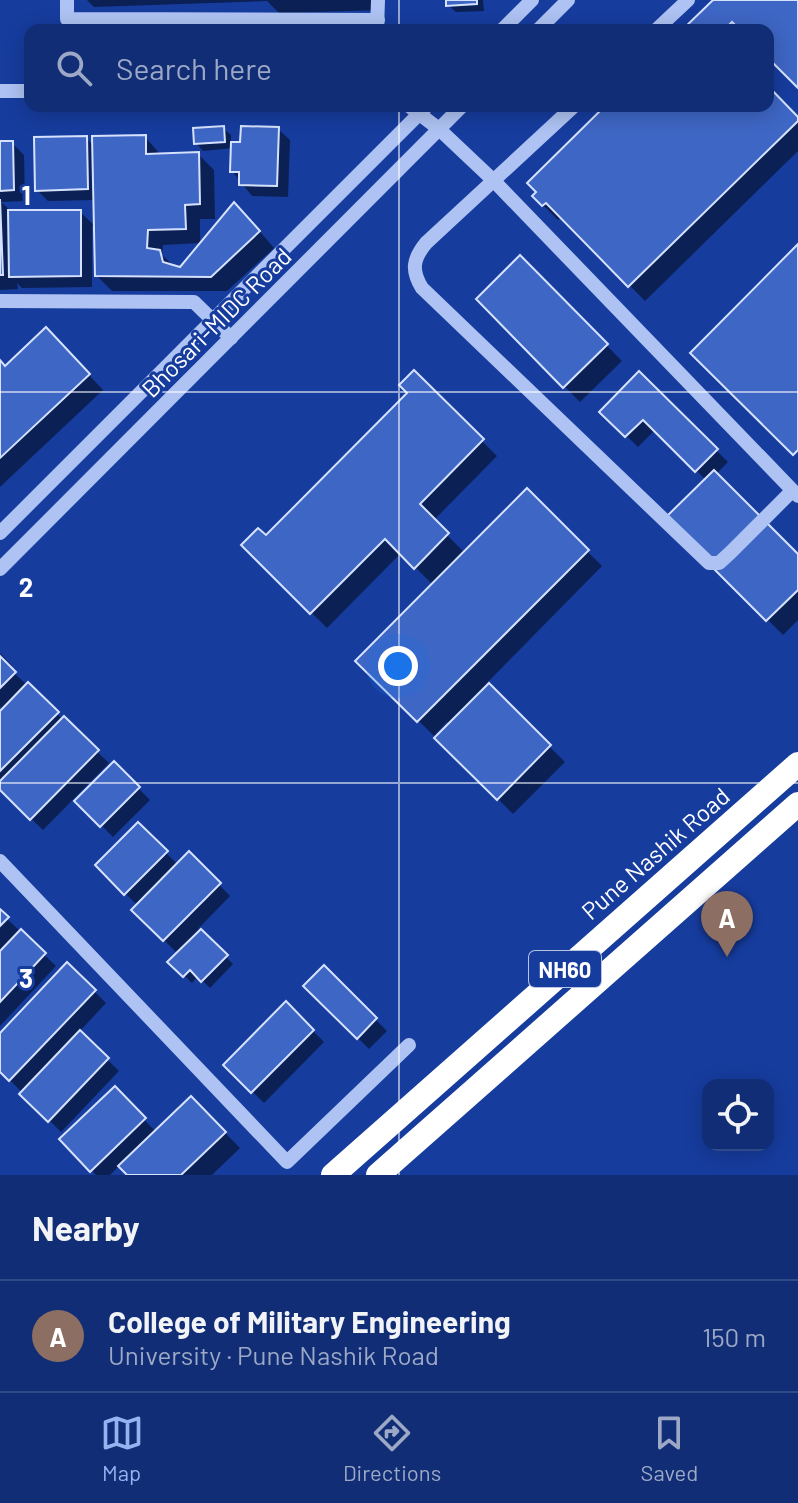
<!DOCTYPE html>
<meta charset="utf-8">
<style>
body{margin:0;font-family:Barlow,sans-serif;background:#1e397e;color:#f1f3f6}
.controls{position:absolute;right:24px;bottom:24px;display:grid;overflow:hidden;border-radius:16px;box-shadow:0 4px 20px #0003}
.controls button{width:72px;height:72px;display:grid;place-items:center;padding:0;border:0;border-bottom:2px solid #304988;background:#102d76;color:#f1f3f6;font:40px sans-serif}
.you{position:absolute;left:398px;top:666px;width:28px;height:28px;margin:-20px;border:6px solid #fff;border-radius:50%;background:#1a73e8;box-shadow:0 0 0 12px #1a73e833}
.badge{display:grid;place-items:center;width:52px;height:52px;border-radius:50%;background:#95b2f1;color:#fff;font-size:26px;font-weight:700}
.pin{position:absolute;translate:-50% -66px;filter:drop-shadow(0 2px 4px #0008)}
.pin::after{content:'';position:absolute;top:42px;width:28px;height:24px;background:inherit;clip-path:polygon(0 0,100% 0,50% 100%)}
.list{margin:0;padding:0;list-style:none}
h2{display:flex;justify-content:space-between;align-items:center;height:104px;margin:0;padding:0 32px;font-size:34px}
h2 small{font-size:26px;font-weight:400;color:#9ca8c5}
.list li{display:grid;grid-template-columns:52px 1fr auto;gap:24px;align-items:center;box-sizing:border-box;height:112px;padding:0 32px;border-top:2px solid #304988}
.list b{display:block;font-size:30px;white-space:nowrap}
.list p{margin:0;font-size:26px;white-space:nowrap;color:#9ca8c5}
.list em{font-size:26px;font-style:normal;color:#9ca8c5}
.icon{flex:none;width:44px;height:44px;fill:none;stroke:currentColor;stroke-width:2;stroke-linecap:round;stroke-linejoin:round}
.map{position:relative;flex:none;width:798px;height:1175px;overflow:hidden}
.search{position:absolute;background:#102d76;box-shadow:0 4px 20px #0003;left:24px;right:24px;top:24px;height:88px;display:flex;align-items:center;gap:20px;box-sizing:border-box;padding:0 28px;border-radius:16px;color:#9ca8c5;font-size:30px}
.sheet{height:216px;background:#102d76}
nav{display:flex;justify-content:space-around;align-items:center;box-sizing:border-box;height:112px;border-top:2px solid #304988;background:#102d76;font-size:22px;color:#9ca8c5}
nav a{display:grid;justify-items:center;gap:4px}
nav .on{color:#95b2f1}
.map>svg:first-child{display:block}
.shadow{fill:#0007}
.building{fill:#3e66c5;stroke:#d6e2fd;stroke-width:2}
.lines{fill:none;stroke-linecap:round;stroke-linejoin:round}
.minor{stroke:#aec3f3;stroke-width:14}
.highway{stroke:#fff;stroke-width:24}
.grid{fill:none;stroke:#fff;stroke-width:2;stroke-opacity:0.55}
.labels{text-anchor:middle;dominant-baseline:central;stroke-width:6;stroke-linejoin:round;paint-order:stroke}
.shield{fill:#163c9e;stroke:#b9c4e2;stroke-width:2}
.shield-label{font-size:22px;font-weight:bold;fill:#fff}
.street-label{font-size:24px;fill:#fff;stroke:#163c9e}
.grid-label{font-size:26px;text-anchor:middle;font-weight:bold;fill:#fff;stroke:#163c9e;stroke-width:6;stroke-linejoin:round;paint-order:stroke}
</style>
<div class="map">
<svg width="798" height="1175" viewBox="0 0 798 1175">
<rect width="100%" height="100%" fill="#163c9e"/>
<!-- shadow -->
<g class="shadow">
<polygon points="87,0 382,0 382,10 279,13 267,1 94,7"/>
<polygon points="448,0 483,0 484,11 456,12 448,5"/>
<polygon points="714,0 798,0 798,85 768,55 768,30 684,30"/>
<polygon points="768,88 798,119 798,151 645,301 562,217 558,220 543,205 607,106 768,106"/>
<polygon points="223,128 231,135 231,144 242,144 278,129 290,140 288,197 252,196 232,171 233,148 203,151 196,143"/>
<polygon points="145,137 161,155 198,154 214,170 215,219 200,219 200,243 163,245 162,255 175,267 180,269 249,219 274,248 227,291 112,291 97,276 95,200 48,201 37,190 86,138 94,146"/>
<polygon points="0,143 12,143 24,155 25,201 1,202 12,212 80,212 95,226 92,226 92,287 22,288 17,283 18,289 0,290"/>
<polygon points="520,258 622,361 580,402 479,299"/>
<polygon points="61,345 103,390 0,487 0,362 6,368"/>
<polygon points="414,373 497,456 433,521 465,553 527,491 602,566 486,684 565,762 513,814 437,738 450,725 447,722 434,736 358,661 433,585 401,553 327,628 243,545 266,538 409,393"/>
<polygon points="639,374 728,462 716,474 798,557 798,620 783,635 667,519 706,480 655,430 638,447 602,412"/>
<polygon points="0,653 12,666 9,668 109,763 43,830 0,789 0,714 4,710 0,707"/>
<polygon points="114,764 150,800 113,837 77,801"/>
<polygon points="138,824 178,865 189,854 230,896 198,929 233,964 210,988 198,976 192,983 170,962 178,954 134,910 137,905 97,865"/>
<polygon points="0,912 56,966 0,1026"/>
<polygon points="68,965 106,1003 79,1032 119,1071 61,1132 0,1070 0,1036"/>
<polygon points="324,968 387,1031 369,1049 306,986"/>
<polygon points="286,1004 324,1042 264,1103 225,1065"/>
<polygon points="115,1089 156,1132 191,1098 240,1148 212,1175 130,1175 120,1165 110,1175 96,1175 62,1139"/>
</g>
<!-- building -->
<g class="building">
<polygon points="446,0 477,0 477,4 446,6"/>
<polygon points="713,0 798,0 798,88 768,58 768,30 740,30 732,22 724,30 682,30"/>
<polygon points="768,86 798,117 798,121 628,287 546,203 542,206 532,196 536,192 527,183 605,106 768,106"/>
<polygon points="224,126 225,142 194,144 193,128"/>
<polygon points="241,126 279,127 277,186 239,185 239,172 230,172 231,142 240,142"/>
<polygon points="146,135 146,154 199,152 200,204 185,205 186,229 148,230 147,248 160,250 163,262 180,267 234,202 260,231 211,277 95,276 92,136"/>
<polygon points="87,136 88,189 35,191 34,137"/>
<polygon points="0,141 13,141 14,190 0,191"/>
<polygon points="0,199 3,275 0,275"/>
<polygon points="8,210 81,210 81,276 9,277"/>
<polygon points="798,244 798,450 793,455 690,353"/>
<polygon points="520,255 608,344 563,388 476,299"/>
<polygon points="46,327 90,374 0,458 0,360 5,366"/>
<polygon points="414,370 484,439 420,504 449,533 414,569 385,539 310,614 241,545 258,528 266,535 407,393 399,385"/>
<polygon points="639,371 718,449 695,472 643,420 625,437 599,412"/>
<polygon points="714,470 798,554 798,590 766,621 664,519"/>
<polygon points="527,488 589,550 417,722 355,661"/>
<polygon points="0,656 16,672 0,688"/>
<polygon points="28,682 59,712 0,771 0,711"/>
<polygon points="489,683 551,745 497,800 434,738"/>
<polygon points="64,716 99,750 30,820 0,790 0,781"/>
<polygon points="114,761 140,787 100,827 74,801"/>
<polygon points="138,822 168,851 124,895 95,865"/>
<polygon points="189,851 221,883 163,941 131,910"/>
<polygon points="0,909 9,917 0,926"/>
<polygon points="21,929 46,953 0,1002 0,951"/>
<polygon points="201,929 228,955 201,982 190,970 183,977 167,962"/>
<polygon points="67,962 96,990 9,1081 0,1072 0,1033"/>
<polygon points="324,965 377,1018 357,1039 303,986"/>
<polygon points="286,1001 314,1030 251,1093 223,1065"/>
<polygon points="80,1030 109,1058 48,1122 19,1094"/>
<polygon points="115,1086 146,1118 90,1172 59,1139"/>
<polygon points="191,1096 226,1132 181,1175 127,1175 118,1166"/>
</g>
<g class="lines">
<!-- minor -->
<g class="minor">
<polyline points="67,0 67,19 378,20"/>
<polyline points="377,30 378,0"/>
<polyline points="502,30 532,0"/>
<polyline points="538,30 568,0"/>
<polyline points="656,30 688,0"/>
<polyline points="0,91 30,91"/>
<polyline points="409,106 439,129 493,180 798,496"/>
<path d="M574 106 426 243C413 259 411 270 422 288L709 563H719L730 553 792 491"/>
<polyline points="0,301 194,302 231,338"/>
<polyline points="0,533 427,106"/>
<polyline points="0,569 462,106"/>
<polyline points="0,861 287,1162 409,1045"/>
</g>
<!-- highway -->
<g class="highway">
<polyline points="333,1175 798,764"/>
<polyline points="378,1175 798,804"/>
</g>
</g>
<!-- grid -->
<path class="grid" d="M399 0V30M399 106V1175M0 392H798M0 783H798"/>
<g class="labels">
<!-- shield labels -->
<rect class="shield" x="529" y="951" width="72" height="36" rx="6"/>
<g class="shield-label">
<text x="565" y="969">NH60</text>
</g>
<!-- street labels -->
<g class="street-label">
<text transform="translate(216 322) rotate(-45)">Bhosari-MIDC Road</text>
<text transform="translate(655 853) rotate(-41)">Pune Nashik Road</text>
</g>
</g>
<g class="grid-label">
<text x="26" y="205">1</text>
<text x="26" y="597">2</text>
<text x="26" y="988">3</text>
</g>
</svg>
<div class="controls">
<button><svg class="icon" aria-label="locate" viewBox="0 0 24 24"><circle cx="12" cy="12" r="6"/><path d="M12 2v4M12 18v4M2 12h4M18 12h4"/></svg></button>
</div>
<div class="you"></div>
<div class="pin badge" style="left:727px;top:957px;background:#8d6e63">A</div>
<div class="search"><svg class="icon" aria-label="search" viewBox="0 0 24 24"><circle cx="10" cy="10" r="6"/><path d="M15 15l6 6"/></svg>Search here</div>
</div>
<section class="sheet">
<h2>Nearby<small></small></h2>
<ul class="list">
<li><span class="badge" style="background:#8d6e63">A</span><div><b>College of Military Engineering</b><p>University · Pune Nashik Road</p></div><em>150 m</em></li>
</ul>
</section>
<nav>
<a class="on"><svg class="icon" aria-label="map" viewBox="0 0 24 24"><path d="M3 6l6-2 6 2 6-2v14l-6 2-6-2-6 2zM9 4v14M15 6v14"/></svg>Map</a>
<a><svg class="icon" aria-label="directions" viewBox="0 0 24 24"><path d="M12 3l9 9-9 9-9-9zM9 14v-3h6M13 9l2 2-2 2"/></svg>Directions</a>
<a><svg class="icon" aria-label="saved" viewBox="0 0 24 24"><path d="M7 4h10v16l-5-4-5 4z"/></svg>Saved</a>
</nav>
